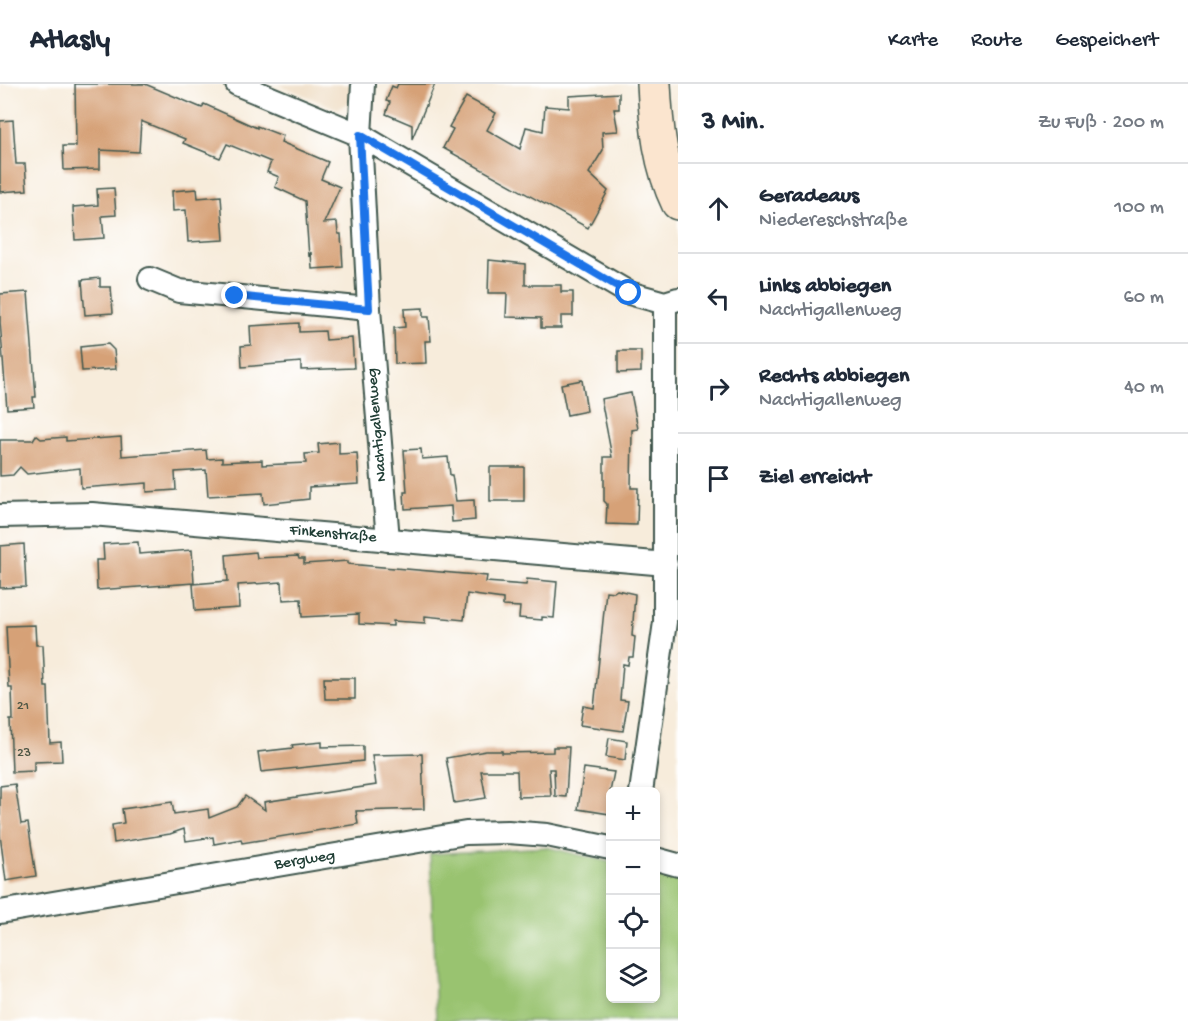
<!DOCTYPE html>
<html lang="de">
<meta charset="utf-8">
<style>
body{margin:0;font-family:"Gochi Hand",sans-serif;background:#f6f6f7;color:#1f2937}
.controls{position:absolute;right:18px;bottom:18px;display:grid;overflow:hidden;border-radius:9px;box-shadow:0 3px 9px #0003}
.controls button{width:54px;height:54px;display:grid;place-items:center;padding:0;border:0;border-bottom:2px solid #e0e1e3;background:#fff;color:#1f2937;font:30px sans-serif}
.stop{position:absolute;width:18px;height:18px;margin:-14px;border:4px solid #1a73e8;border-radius:50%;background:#fff}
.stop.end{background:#1a73e8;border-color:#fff;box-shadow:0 2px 6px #0008}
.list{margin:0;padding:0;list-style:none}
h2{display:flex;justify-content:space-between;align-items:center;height:78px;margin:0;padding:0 24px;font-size:26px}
h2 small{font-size:20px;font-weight:400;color:#747a83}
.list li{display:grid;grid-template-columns:39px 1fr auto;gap:18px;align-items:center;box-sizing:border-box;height:90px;padding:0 24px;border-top:2px solid #e0e1e3}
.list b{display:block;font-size:22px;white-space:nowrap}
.list p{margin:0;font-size:20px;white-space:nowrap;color:#747a83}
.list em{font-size:20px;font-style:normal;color:#747a83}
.icon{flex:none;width:33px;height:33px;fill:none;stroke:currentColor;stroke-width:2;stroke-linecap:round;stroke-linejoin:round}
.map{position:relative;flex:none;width:678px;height:937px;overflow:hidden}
header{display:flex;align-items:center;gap:36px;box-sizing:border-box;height:84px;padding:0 30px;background:#fff;border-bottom:2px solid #e0e1e3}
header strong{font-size:28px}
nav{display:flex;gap:33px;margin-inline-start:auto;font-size:21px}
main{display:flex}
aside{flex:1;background:#fff}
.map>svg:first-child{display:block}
.built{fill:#ecd7ba}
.green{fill:#99c36f;stroke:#5c8052;stroke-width:1.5}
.building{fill:#d6a177}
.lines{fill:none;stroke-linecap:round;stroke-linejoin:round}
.street-casing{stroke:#3f574d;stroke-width:26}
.secondary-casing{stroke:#3f574d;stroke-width:36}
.street{stroke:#fff;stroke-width:22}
.secondary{stroke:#fbe5cf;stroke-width:33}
.route{stroke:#1a73e8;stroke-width:8}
.labels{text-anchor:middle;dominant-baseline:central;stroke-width:4.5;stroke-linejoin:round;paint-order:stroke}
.number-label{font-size:14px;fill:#4d5645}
.street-label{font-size:16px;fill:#1f3d34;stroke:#fff}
</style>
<header>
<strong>Atlasly</strong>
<nav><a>Karte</a><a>Route</a><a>Gespeichert</a></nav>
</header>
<main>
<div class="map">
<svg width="678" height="937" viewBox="0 0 678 937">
<rect width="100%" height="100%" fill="#fff"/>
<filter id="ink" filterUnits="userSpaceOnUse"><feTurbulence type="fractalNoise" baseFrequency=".0167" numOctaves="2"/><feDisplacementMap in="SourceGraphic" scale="12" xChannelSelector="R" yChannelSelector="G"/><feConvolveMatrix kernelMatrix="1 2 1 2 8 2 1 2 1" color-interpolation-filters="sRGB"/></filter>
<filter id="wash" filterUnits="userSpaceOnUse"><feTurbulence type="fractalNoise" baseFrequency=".008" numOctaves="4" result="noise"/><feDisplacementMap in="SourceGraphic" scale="24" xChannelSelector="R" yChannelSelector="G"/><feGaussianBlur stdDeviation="1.35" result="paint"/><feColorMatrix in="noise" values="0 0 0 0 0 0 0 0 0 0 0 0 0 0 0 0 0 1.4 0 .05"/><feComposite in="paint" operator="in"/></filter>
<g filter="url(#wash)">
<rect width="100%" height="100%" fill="#f7ecdb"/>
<!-- built -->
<polygon class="built" points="278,0 354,0 353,16 338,25"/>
<!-- green -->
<polygon class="green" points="546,763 610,778 610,914 656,914 656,789 678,794 678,937 436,937 430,770"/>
<g id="blocks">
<!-- building -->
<g class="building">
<polygon points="75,0 145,0 202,24 204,20 257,44 257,42 283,52 281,58 328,78 321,95 340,103 324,139 337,138 338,150 341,150 343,183 312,185 311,168 309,173 305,117 275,103 279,93 267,88 271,78 227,60 220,74 183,59 185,55 141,37 139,68 100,66 100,85 64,86 63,62 76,62"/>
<polygon points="398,0 435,0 412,55 412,41 386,30 390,18 386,17 392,2 396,4"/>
<polygon points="619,9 619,25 614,25 618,47 602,48 603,66 589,89 608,107 588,144 443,64 453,45 449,43 466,13 496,29 487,46 520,65 526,43 543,47 545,22 569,24 569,12"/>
<polygon points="13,36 16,80 25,80 27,106 0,108 0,37"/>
<polygon points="114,104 116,131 102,132 104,154 75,156 73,123 98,121 97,105"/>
<polygon points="197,105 198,114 221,112 224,156 188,158 186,126 173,127 172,107"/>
<polygon points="489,176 525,180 525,201 561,201 561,208 573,208 573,232 561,232 561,244 541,244 541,234 506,233 507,209 488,209"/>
<polygon points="100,194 100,203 111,203 113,229 85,231 82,196"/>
<polygon points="28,208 36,313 33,313 34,323 7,325 0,238 0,210"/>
<polygon points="423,224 423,233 429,233 431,257 425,257 426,279 395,280 394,244 405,243 404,225"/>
<polygon points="299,239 299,248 325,247 326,256 352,254 354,284 301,286 301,278 242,283 241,262 251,261 250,242"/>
<polygon points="108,260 114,266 116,285 82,287 80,263"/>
<polygon points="618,267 641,267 641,288 618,289"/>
<polygon points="582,296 587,327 567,331 561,300"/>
<polygon points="631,309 638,345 632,346 631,404 638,404 637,441 606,440 607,420 604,417 604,373 612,373 601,315"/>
<polygon points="36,351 41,355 66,353 66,357 121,353 122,372 206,366 207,375 222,374 222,378 262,376 262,381 306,379 305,370 319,369 318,360 339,358 339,370 357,369 359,400 309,403 309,415 264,420 263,409 208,412 206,386 175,388 176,406 147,408 147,399 81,404 80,384 27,390 20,383 13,391 0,392 0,356 33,356"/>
<polygon points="421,365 422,375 448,373 450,391 452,391 456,417 474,416 475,436 452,438 451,422 405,425 404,408 407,408 404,366"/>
<rect x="490" y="383" width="34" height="34"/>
<polygon points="138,458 139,470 192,466 194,499 97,506 96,476 104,476 103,460"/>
<polygon points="24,460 26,503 0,504 0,462"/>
<polygon points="256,468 257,474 298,472 299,475 304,475 304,480 348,477 348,480 487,492 486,498 526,501 527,495 557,498 554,534 542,533 542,536 519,534 520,523 503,522 503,515 467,510 464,536 425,532 425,539 393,537 393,542 359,540 359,530 302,533 301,515 283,516 282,498 238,501 239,524 195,527 193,500 228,497 226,471"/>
<polygon points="617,506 635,510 632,552 635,553 633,573 629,573 628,581 623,580 620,616 628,617 623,647 580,641 583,622 594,624 606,507 614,508"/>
<polygon points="35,541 36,561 43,561 45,603 48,603 50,659 61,658 62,677 34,678 34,687 12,688 10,636 13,636 12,604 9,604 6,542"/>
<polygon points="324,594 355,594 355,615 325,615"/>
<polygon points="609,654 627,657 625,676 606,673"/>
<polygon points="322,658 322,663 363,662 363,677 261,688 258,668 293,664 292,661"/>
<polygon points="553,663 569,663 566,713 555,712 554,685 549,685 551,712 518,713 517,687 481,687 486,714 454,719 446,674 486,667 502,667 502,669 553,668"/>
<polygon points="422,670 424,725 356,727 358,740 242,759 241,755 214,760 213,753 186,757 184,745 170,750 114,759 112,741 124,739 122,725 172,718 174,730 208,725 209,734 237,723 245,712 265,726 264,718 376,701 372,671"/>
<polygon points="584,684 614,688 610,708 610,730 578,725"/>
<polygon points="15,700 21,740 28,739 36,792 6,797 0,751 0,702"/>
</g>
</g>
</g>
<g filter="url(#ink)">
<use href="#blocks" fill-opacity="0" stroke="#3f574d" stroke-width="1.5"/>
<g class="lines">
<defs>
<g id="street">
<polyline points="237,0 360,51 629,209 665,219 678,215"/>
<polyline points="363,0 360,51 369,225 388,456"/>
<polyline points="150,195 179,207 369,225"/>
<polyline points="0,432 92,430 666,480"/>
<polyline points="641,708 665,538 665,219"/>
<polyline points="656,775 678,781"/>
<polyline points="0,828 466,749 508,748 547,751 610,764"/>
</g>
<path id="secondary" d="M654 0C656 41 660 82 678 119"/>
</defs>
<!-- street casing -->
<use href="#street" class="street-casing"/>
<!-- secondary casing -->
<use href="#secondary" class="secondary-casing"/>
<!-- street -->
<use href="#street" class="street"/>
<!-- secondary -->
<use href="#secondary" class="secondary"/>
</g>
</g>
<g class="lines" filter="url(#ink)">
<!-- route -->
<polyline class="route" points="235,212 369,225 360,51 629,209"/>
</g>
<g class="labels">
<!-- number labels -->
<g class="number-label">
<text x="23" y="622">21</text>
<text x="24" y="669">23</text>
</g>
<!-- street labels -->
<g class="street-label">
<text transform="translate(378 341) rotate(-95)">Nachtigallenweg</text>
<text transform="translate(333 451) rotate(5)">Finkenstraße</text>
<text transform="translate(305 777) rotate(-9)">Bergweg</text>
</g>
</g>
</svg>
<div class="controls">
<button>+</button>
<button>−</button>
<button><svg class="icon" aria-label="locate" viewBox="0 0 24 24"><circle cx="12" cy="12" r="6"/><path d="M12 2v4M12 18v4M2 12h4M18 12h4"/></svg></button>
<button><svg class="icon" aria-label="layers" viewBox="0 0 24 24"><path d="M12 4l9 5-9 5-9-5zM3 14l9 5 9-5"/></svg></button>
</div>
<div class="stop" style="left:629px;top:209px"></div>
<div class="stop end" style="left:235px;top:212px"></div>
</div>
<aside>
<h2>3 Min.<small>Zu Fuß · 200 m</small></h2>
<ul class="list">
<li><svg class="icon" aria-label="ahead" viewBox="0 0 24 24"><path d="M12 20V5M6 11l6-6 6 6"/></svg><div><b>Geradeaus</b><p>Niedereschstraße</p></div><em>100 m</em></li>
<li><svg class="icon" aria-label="left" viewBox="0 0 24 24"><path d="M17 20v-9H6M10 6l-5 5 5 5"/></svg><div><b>Links abbiegen</b><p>Nachtigallenweg</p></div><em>60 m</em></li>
<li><svg class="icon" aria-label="right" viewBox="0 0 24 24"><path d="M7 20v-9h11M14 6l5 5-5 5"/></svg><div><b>Rechts abbiegen</b><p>Nachtigallenweg</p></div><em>40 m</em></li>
<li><svg class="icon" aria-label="arrive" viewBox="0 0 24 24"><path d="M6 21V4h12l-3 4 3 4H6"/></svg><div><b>Ziel erreicht</b></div></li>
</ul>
</aside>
</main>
